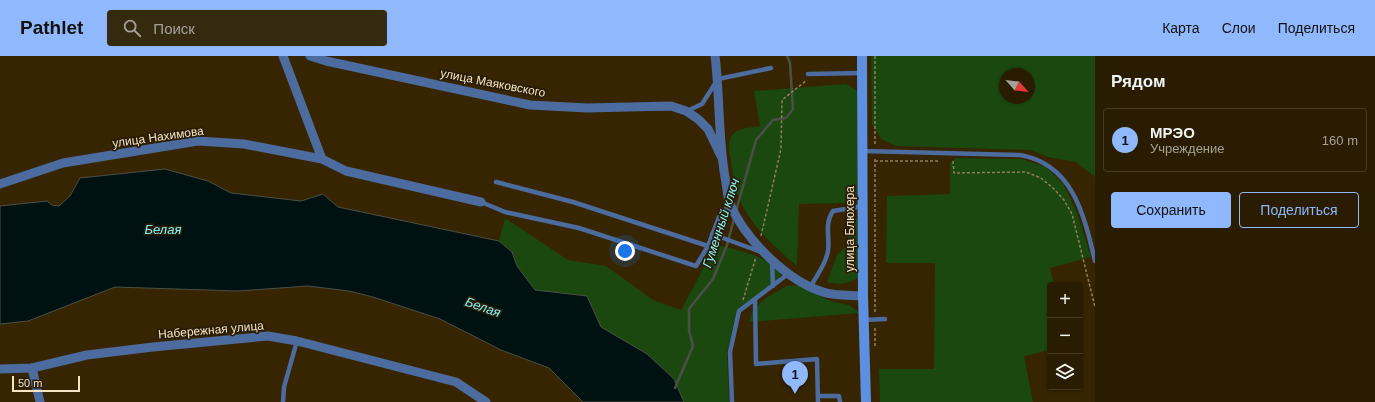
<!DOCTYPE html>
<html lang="ru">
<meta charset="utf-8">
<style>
body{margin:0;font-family:Arial,sans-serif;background:#352910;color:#f1f3f6}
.controls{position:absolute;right:12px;bottom:12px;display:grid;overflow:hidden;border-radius:4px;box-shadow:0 1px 3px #0004}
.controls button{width:36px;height:36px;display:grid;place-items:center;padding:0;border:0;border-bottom:1px solid #453a23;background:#291c01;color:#f1f3f6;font:20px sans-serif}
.compass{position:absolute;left:999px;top:12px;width:36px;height:36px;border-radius:50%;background:#291c01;box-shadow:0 1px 3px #0004;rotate:117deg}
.scale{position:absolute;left:12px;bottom:10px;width:68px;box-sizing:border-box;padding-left:4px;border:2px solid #f7e3c3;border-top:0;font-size:11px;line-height:14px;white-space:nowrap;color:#f7e3c3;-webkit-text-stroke:3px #281d08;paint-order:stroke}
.you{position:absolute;left:625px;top:195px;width:14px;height:14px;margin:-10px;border:3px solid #fff;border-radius:50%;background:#1a73e8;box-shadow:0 0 0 6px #1a73e833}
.badge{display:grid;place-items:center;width:26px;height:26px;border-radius:50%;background:#8fb8fd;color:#111;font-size:13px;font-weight:700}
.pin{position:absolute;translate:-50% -33px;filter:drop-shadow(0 1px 2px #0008)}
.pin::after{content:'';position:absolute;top:21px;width:14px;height:12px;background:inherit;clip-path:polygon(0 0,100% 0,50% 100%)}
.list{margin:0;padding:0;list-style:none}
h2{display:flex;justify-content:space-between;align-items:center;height:52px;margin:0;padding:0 16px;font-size:17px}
h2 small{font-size:13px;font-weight:400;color:#a5a199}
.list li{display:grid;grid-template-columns:26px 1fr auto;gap:12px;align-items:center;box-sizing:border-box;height:64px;margin:0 8px 8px;padding:0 8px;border:1px solid #453a23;border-radius:4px}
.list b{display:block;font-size:15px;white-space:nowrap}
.list p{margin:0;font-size:13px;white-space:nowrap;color:#a5a199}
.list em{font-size:13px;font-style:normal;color:#a5a199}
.actions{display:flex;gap:8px;padding:12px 16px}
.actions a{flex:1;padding:9px 0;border:1px solid #8fb8fd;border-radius:4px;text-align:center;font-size:14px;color:#8fb8fd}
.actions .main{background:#8fb8fd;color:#111}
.icon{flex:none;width:22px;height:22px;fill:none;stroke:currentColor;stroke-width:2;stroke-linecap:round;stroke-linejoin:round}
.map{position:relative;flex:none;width:1095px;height:346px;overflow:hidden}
header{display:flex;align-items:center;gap:24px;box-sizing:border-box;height:56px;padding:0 20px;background:#8fb8fd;color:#111}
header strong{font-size:19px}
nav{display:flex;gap:22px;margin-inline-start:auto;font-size:14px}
.search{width:280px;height:36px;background:#352910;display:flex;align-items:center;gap:10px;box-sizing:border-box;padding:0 14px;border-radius:4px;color:#a5a199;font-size:15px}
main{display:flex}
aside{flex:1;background:#291c01}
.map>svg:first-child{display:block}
.green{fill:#1a480e;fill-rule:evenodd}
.water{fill:#001112;stroke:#4a5047}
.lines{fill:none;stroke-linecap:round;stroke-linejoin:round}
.stream{stroke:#4a5047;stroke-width:2.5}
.path{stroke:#917e5c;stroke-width:1.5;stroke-dasharray:3 2;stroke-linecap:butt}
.lane{stroke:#4c6b9e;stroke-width:4.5}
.street{stroke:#4c6b9e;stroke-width:9}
.secondary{stroke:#5e90e2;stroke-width:10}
.labels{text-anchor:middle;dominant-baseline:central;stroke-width:3.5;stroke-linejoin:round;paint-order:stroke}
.street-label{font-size:12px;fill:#f7e3c3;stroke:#281d08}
.water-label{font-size:13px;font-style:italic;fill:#86f2f8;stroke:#281d08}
</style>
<header>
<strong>Pathlet</strong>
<div class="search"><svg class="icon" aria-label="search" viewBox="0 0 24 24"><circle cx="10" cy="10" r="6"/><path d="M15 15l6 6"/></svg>Поиск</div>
<nav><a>Карта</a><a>Слои</a><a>Поделиться</a></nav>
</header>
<main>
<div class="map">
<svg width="1095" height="346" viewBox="0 0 1095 346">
<rect width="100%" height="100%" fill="#372501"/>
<!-- green -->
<g class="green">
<path d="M871 0H1095V121L1076 106 1048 101 1030 94 896 90 881 83 872 68ZM1005 18H1029V42H1005Z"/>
<path d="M846 28 857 34V138L848 147 799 148 797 210C771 188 745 165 735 131 733 122 732 112 731 104 729 95 727 84 734 77 741 71 752 72 760 70L754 35Z"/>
<polygon points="956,102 1022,103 1046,111 1064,129 1077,157 1091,201 1050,212 1054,229 1050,229 1050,294 1024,300 1033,346 880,346 879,313 934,313 935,207 886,207 887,140 950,138 950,107"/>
<path d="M505 162 568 204 606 210 653 244 681 254 716 189C737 194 769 199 781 219L776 225 737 254 727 296 729 346H684L674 323 647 298 601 271 587 240 535 234 517 210 512 196 499 185Z"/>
<path d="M857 162 858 222C847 228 840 229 827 226L837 199 850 186 849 163Z"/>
<polygon points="800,229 830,245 849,249 860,257 749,266 753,254 766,242 787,230"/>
</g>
<!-- water -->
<polygon class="water" points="165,113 208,125 231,137 301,145 323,138 338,151 499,185 512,196 517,210 535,234 587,240 601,271 647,298 674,323 684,346 583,346 549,312 501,294 440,263 373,241 349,235 308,230 238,235 115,231 28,265 0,268 0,150 47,145 52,149 59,150 70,140 80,122"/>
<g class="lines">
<!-- stream -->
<g class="stream">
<polyline points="736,155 756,84 773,64 786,62 793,53 790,7 787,0"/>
<polyline points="675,332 693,290 689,275 689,253 713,223 727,189 734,163"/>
</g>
<!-- path -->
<g class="path">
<polyline points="875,0 875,88"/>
<polyline points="875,105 938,105"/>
<polyline points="953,105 954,117 1026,116 1041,122 1053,132 1064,144 1072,158 1095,251"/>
<polyline points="761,180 781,93 782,44 807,24"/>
<polyline points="743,244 756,201"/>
<polyline points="875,256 875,102"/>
<polyline points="875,290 875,270"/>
</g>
<!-- lane -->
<g class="lane">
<polyline points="808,18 862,17"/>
<polyline points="687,55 702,48 718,23 771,12"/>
<path d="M863 95 1020 99C1073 108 1084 159 1095 205"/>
<polyline points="496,126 573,146 708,190 719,161 730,148"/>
<polyline points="481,146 505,156 579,172 696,210 708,190"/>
<polyline points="712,178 761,196"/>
<polyline points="772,205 773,230"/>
<path d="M811 230C817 219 826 208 828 195 830 181 824 168 833 155L863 150"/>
<polyline points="755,243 756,308 817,303 818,346"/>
<polyline points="863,264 885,263"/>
<polyline points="818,340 839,340 840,346"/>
<polyline points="283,346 284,331 297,285"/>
<polyline points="732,346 730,296 739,255 788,218"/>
</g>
<!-- street -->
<g class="street">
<polyline points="283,0 322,103"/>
<polyline points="310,0 326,5 530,49 587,52 671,50 686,55 698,63 708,73 721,100"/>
<path d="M715 0C720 40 718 81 725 121 727 130 727 140 730 148 745 183 787 225 823 236 835 240 850 239 863 240"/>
<polyline points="0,128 63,107 198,85 244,88 322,103 346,115 481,146"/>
<polyline points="32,312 40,346"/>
<polyline points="0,313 32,312 87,299 153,291 268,280 297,285 456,326 486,346"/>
</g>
<!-- secondary -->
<polyline class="secondary" points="862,0 863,240 866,346"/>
</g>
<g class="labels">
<!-- street labels -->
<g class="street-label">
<text transform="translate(493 27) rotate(11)">улица Маяковского</text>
<text transform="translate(158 81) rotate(-8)">улица Нахимова</text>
<text transform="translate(850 173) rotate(-90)">улица Блюхера</text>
<text transform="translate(211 274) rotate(-5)">Набережная улица</text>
</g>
<!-- water labels -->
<g class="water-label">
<text transform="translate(721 167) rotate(-72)">Гуменный ключ</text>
<text x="163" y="173">Белая</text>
<text transform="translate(483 251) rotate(19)">Белая</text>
</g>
</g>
</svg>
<div class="controls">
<button>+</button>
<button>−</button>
<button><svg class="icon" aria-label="layers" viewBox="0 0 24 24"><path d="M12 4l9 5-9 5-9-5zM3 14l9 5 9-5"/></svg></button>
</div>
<svg class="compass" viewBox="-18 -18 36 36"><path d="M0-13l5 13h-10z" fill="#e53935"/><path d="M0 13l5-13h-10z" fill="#a5a199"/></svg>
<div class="scale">50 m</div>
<div class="you"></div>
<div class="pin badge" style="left:795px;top:338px">1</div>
</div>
<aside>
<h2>Рядом<small></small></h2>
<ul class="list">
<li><span class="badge">1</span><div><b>МРЭО</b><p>Учреждение</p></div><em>160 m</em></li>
</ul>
<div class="actions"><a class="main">Сохранить</a><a>Поделиться</a></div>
</aside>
</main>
